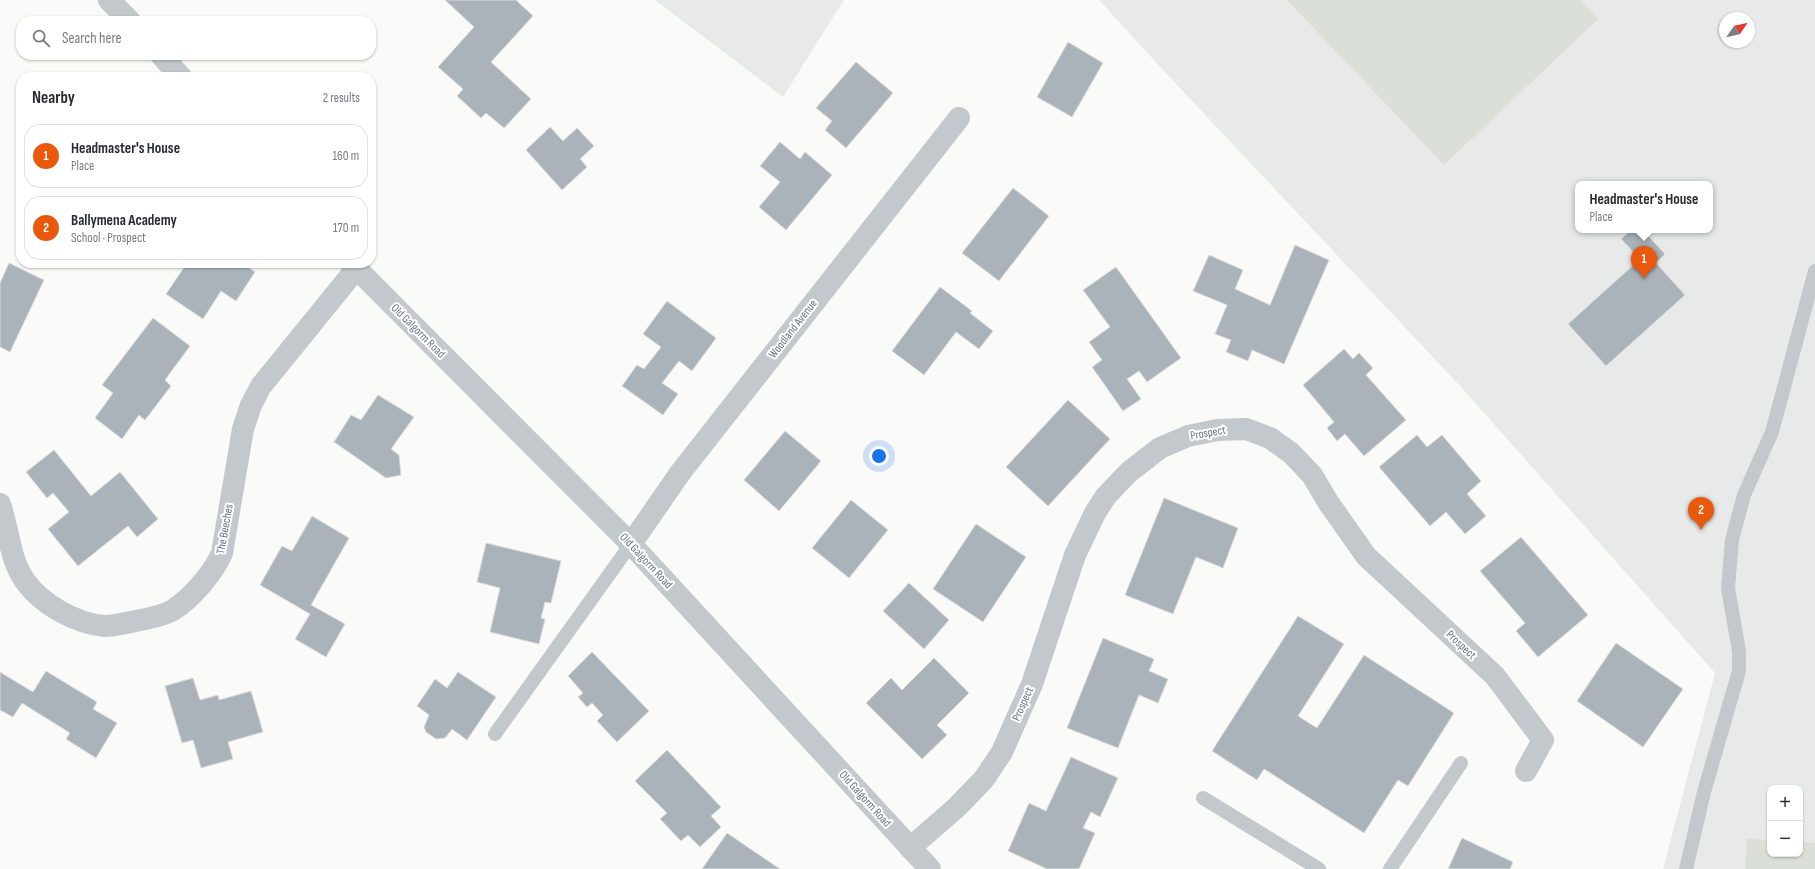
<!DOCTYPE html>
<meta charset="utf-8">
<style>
body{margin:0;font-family:"Sofia Sans Condensed",sans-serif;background:#f2f2f3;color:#2b2b33}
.controls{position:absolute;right:12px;bottom:12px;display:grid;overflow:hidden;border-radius:8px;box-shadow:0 1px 3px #0004}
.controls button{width:36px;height:36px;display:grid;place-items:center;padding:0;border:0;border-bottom:1px solid #e1e1e2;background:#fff;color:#2b2b33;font:20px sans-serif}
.compass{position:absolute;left:1719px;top:12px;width:36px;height:36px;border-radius:50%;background:#fff;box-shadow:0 1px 3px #0004;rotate:56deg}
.you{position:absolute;left:879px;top:456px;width:14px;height:14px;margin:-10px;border:3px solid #fff;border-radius:50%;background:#1a73e8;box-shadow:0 0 0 6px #1a73e833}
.badge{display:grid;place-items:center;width:26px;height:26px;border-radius:50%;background:#ea580c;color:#fff;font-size:13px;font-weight:700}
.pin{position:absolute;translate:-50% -33px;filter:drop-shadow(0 1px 2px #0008)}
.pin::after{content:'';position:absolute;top:21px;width:14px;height:12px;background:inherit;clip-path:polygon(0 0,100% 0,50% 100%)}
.popup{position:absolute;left:1575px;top:181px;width:138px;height:52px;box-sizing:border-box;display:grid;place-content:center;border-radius:8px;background:#fff;filter:drop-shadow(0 1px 3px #0005);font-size:13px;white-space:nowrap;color:#7c7c81}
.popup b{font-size:15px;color:#2b2b33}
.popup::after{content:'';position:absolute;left:50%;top:100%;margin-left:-8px;border:8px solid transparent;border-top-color:#fff}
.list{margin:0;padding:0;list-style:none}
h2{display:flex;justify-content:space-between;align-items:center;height:52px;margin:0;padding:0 16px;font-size:17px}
h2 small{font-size:13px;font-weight:400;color:#7c7c81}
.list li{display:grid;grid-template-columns:26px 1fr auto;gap:12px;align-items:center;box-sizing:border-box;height:64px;margin:0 8px 8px;padding:0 8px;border:1px solid #e1e1e2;border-radius:16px}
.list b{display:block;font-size:15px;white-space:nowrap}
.list p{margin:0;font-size:13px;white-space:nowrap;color:#7c7c81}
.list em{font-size:13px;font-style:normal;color:#7c7c81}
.icon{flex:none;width:22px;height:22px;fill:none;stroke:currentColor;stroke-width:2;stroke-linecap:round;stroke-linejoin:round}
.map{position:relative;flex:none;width:1815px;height:869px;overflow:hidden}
.search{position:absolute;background:#fff;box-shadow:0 1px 3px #0004;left:16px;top:16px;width:360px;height:44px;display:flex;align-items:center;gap:10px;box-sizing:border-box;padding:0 14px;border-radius:16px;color:#7c7c81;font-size:15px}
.panel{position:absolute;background:#fff;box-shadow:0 1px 3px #0004;left:16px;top:72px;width:360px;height:196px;border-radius:16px}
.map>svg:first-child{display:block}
.built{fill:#e8e9e9;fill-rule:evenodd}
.green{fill:#dadfd7}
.building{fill:#aab3b9;stroke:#dcdcda}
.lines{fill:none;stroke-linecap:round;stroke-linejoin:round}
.service{stroke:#c3c8cc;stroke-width:14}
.minor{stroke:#c3c8cc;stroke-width:22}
.tertiary{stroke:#c3c8cc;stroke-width:22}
.labels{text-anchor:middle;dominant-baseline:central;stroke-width:4;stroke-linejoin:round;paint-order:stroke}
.street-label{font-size:12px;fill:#657683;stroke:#fff}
</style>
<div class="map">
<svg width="1815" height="869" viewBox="0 0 1815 869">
<rect width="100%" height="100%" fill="#fafaf8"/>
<!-- built -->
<g class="built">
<polygon points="655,0 844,0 783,97"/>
<path d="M1099 0H1815V869H1663L1715 673 1461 387 1164 71ZM1725 18H1749V42H1725ZM1578 184H1710V230H1578ZM1770 788H1800V854H1770Z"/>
</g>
<!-- green -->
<g class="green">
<polygon points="1287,0 1580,0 1598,19 1444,165"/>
<polygon points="1747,839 1770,840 1770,854 1800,854 1800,842 1815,843 1815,869 1745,869"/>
</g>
<!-- building -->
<g class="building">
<polygon points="445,0 516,0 533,16 491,62 531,99 504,128 486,113 481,118 457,96 463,89 438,67 474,27"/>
<polygon points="1068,42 1103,63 1072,117 1037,97"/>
<polygon points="856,62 893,93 846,148 825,130 832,121 816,108"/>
<polygon points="550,127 563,141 577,128 594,146 580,159 587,167 562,190 526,150"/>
<polygon points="780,142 800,159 805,152 832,175 786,230 759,207 780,182 760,166"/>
<polygon points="1013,188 1049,216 999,281 962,253"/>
<polygon points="1631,230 1643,230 1665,254 1656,263 1685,295 1606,366 1568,324 1640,259 1621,239"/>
<polygon points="1295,245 1329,260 1284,364 1252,350 1248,361 1226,352 1231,340 1215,334 1227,305 1193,291 1209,255 1243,270 1235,289 1270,305"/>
<polygon points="9,263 44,280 10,352 0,347 0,283"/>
<polygon points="187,263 242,263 255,272 236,301 221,291 203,319 166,294"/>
<polygon points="1116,267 1181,358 1147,382 1139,371 1127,379 1141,399 1123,411 1092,367 1102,360 1089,342 1110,327 1083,290"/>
<polygon points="940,287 972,311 970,313 993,331 979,349 956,332 924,375 892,351"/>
<polygon points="667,301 716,338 692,371 679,361 662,383 678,394 663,415 622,386 637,365 644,369 661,347 643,334"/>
<polygon points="153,318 190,346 165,380 171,386 145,420 139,415 122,439 95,418 113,393 102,385"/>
<polygon points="1344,349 1353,359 1359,353 1373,368 1366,375 1406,420 1364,456 1345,434 1337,441 1327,428 1334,422 1303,385"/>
<polygon points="378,395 414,417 391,449 399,455 401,475 386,478 334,442 351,415 361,420"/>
<polygon points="1068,400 1110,439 1048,506 1006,467"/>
<polygon points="785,431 821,461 779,511 744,480"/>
<polygon points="1417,435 1427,447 1442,435 1481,481 1467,494 1486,516 1465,534 1446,512 1430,526 1379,467"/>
<polygon points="54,450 91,496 120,472 158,519 137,537 128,526 78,566 48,529 69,512 53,493 47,498 26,472"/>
<polygon points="1164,498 1238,528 1223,568 1196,557 1173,614 1125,595"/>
<polygon points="851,500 888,530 849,578 812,548"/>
<polygon points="312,516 349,538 311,605 345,624 326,657 295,639 310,614 260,585 282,546 292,551"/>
<polygon points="976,524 1026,557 983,622 933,589"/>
<polygon points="1521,537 1588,615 1538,657 1516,631 1525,623 1480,571"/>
<polygon points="486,543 561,561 551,603 545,602 541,618 545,619 539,644 490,632 500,588 477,582"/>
<polygon points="909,583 949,620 924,649 883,611"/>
<polygon points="1298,616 1344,644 1298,716 1317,728 1364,655 1454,713 1408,786 1398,780 1364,833 1264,769 1257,780 1212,751"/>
<polygon points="1103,638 1154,659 1149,671 1168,679 1158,703 1139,695 1118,748 1067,728"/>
<polygon points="1616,643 1683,689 1643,747 1577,701"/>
<polygon points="592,652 649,711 617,742 597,721 603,715 592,703 587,707 578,697 583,693 568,676"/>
<polygon points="934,658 969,693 937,725 947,735 922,759 866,703 891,678 902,690"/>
<polygon points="46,671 97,702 93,709 117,723 96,758 66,739 70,733 22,703 13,717 0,710 0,672 33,692"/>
<polygon points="458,672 496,697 467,740 452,729 445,738 436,739 426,732 424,727 429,715 417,706 435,679 447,688"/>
<polygon points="193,678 200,700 218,695 219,700 251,691 263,732 228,742 233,759 201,768 193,740 182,743 165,686"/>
<polygon points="667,750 721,807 711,816 721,827 700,847 688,835 681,841 660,819 667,813 635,781"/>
<polygon points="1071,757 1118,778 1100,817 1091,812 1083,828 1095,833 1079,869 1047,869 1008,851 1029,803 1046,811"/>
<polygon points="727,833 780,869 702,869"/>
<polygon points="1462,838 1513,862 1510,869 1448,869"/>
</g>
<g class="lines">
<!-- service -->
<g class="service">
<polyline points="495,734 631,544"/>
<polyline points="1203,798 1319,869"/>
<polyline points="1390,869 1461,763"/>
<polyline points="1686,869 1704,792 1739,671 1739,651 1728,588 1732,540 1744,495 1772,432 1815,271"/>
</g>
<!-- minor -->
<g class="minor">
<path d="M0 504C9 530 9 558 25 581 42 605 77 624 105 626 117 626 130 622 141 620 151 618 165 615 173 610 191 599 214 572 222 553L243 429 251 405 261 386 356 269"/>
<polyline points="631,544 680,473 959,118"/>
<polyline points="910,848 957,807 984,779 1002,752 1032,684 1075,555 1095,513 1106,496 1129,472 1160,448 1188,436 1217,430 1246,429 1270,438 1291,453 1312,475 1328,502 1366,556 1495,676 1543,740 1526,771"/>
</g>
<!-- tertiary -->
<g class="tertiary">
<polyline points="109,0 130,21"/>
<polyline points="161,55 181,77"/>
<polyline points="351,263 631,544 930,869"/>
</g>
</g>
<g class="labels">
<!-- street labels -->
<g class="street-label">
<text transform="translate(793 329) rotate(-52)">Woodland Avenue</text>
<text transform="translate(418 331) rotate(45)">Old Galgorm Road</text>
<text transform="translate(1208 433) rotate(-10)">Prospect</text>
<text transform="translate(225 529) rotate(-80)">The Beeches</text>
<text transform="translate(646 561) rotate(47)">Old Galgorm Road</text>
<text transform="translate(1461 645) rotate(43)">Prospect</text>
<text transform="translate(1023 704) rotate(-66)">Prospect</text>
<text transform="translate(865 799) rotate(48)">Old Galgorm Road</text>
</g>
</g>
</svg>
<div class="controls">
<button>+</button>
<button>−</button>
</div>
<svg class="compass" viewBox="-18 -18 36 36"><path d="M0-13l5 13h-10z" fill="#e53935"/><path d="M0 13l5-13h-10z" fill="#7c7c81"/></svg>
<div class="you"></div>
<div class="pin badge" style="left:1644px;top:279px">1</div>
<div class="popup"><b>Headmaster's House</b>Place</div>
<div class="pin badge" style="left:1701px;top:530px">2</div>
<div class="search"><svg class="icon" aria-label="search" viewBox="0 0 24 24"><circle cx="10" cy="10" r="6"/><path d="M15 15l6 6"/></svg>Search here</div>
<section class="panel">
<h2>Nearby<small>2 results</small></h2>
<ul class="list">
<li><span class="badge">1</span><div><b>Headmaster's House</b><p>Place</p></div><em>160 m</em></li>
<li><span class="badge">2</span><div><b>Ballymena Academy</b><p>School · Prospect</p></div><em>170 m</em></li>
</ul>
</section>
</div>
